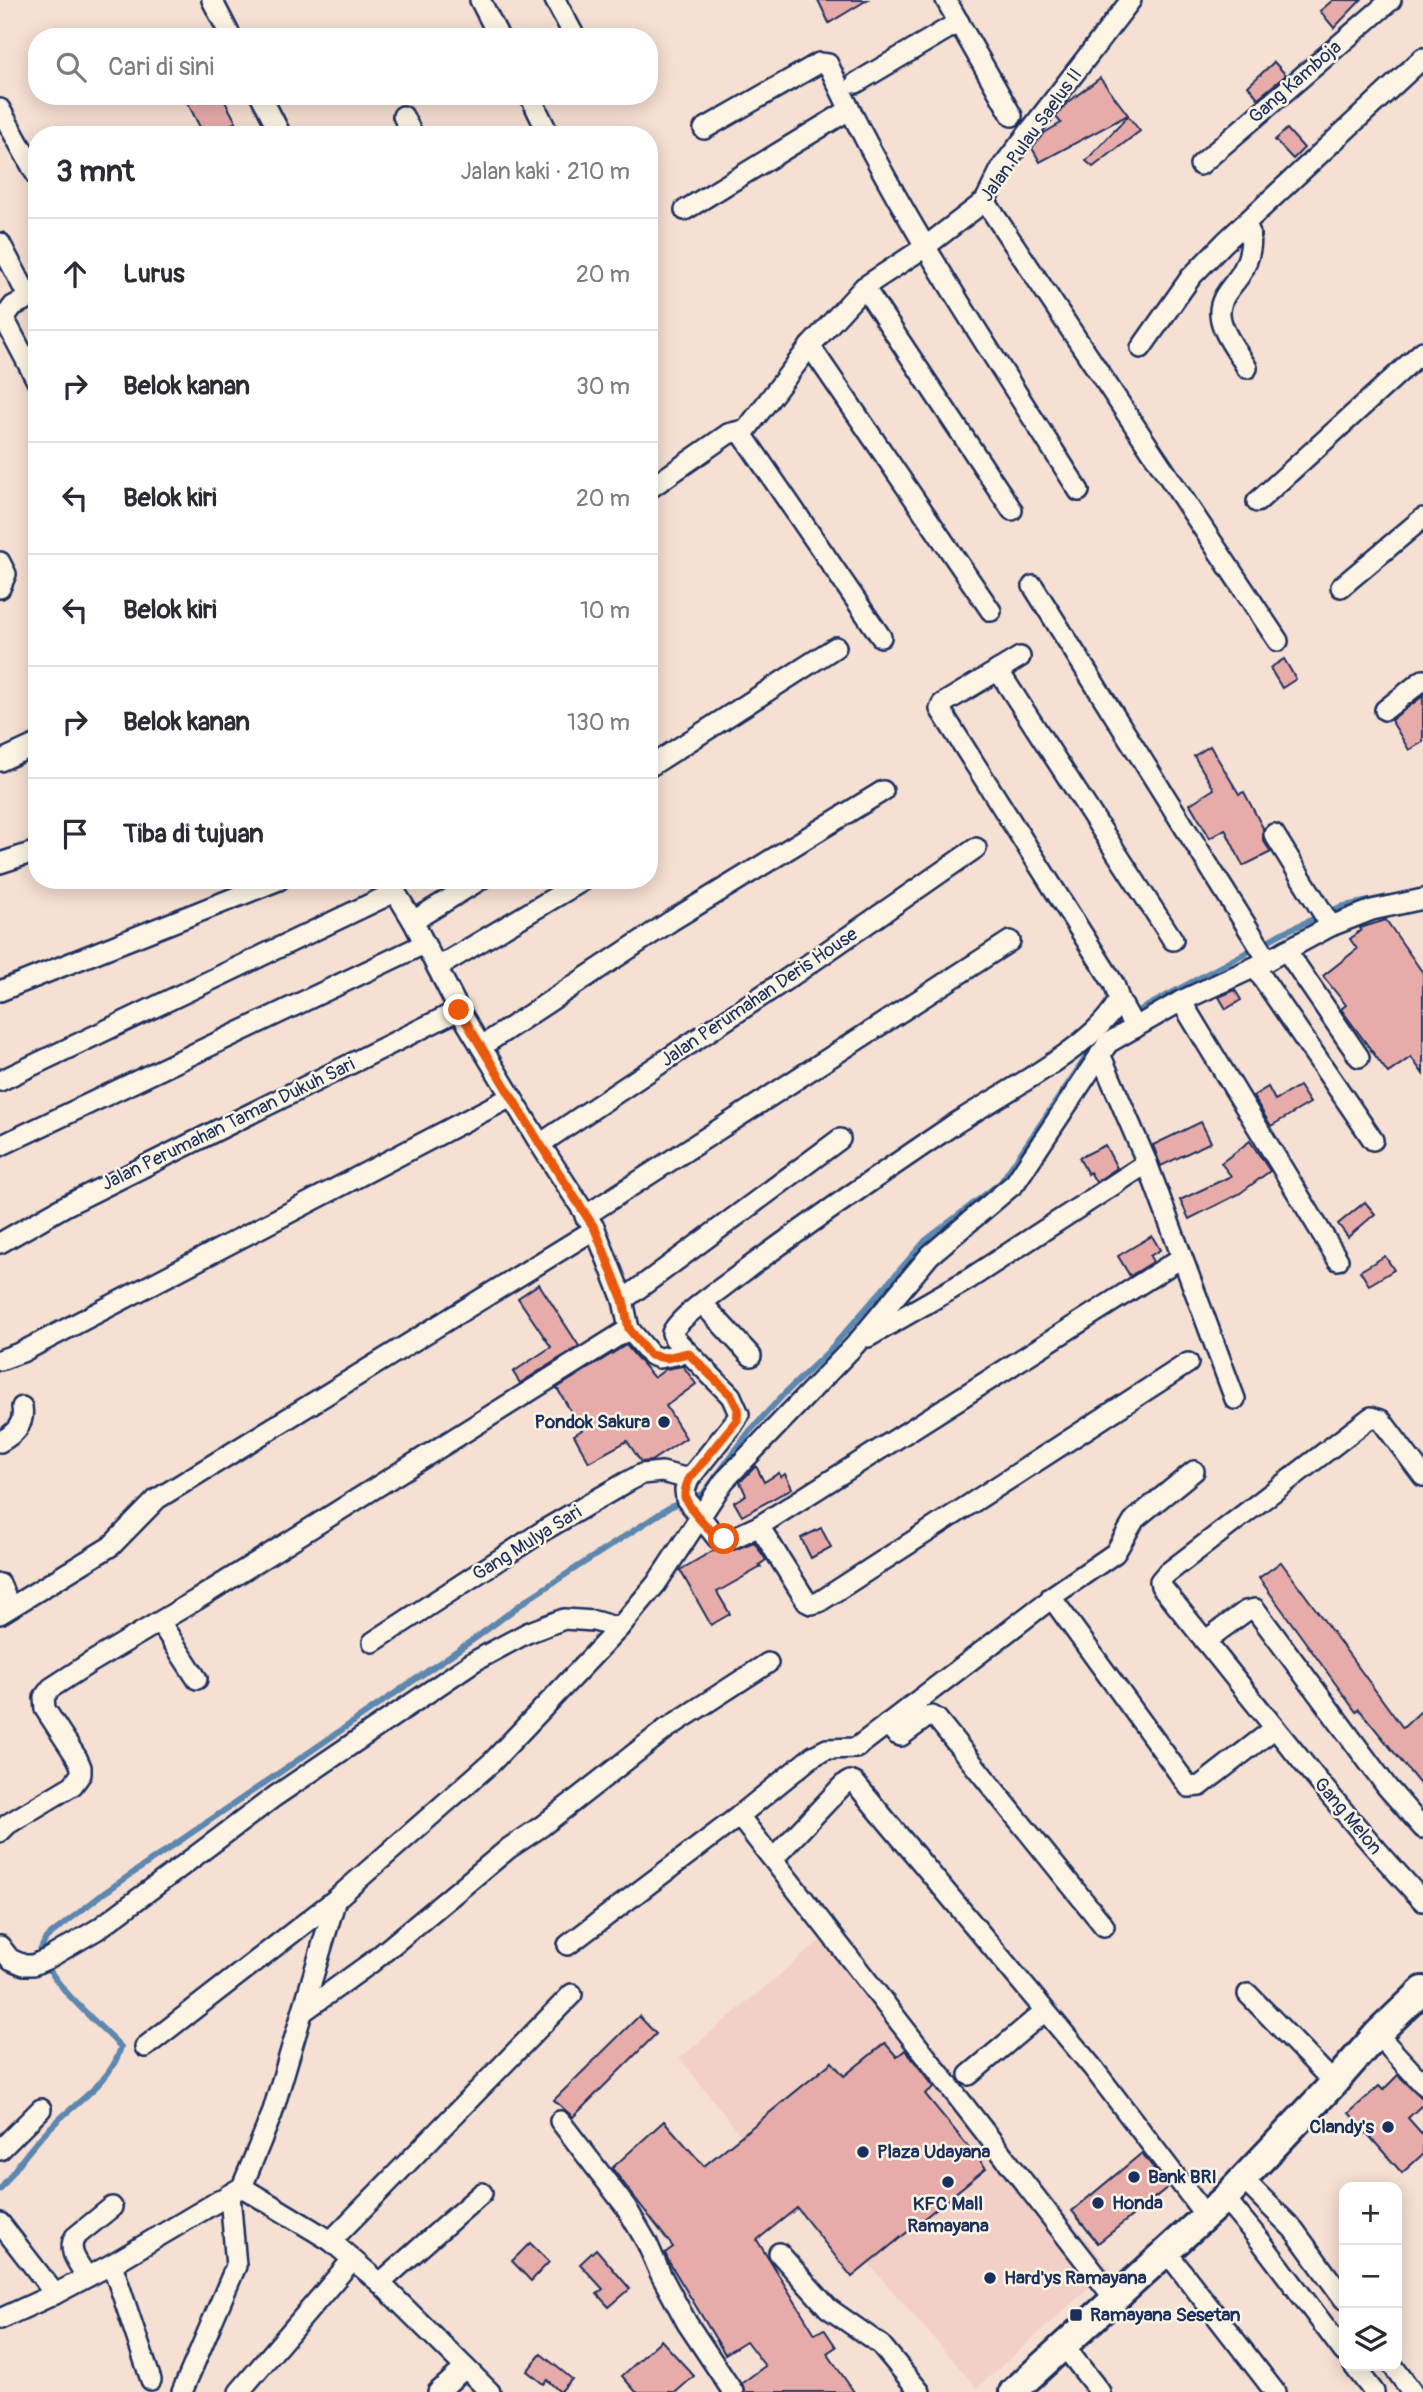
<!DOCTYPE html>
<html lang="id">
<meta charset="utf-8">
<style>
body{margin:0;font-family:Pangolin,sans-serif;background:#f7f7f7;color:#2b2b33}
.controls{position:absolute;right:21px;bottom:21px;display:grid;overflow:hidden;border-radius:14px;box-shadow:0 4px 18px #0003}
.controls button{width:63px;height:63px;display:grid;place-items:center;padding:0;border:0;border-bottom:2px solid #e1e1e2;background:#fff;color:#2b2b33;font:35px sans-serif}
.stop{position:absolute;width:21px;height:21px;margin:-16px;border:5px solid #ea580c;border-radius:50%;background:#fff}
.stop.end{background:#ea580c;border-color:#fff;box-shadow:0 2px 7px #0008}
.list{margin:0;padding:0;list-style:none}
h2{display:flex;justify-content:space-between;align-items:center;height:91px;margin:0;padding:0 28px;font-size:30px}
h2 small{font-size:23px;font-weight:400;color:#7c7c81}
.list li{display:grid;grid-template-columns:46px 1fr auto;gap:21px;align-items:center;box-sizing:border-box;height:112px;padding:0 28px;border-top:2px solid #e1e1e2}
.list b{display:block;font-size:26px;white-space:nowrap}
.list em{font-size:23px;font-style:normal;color:#7c7c81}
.icon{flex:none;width:38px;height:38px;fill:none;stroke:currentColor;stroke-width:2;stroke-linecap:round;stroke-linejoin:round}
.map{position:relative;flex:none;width:1423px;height:2392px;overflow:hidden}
.search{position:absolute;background:#fff;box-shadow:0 4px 18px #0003;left:28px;top:28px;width:630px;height:77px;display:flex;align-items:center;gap:18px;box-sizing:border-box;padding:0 24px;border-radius:28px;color:#7c7c81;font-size:26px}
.panel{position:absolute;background:#fff;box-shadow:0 4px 18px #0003;left:28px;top:126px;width:630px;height:763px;border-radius:28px}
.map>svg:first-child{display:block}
.built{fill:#f2d0c7}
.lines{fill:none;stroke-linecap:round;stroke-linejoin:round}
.stream{stroke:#5b87af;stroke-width:6}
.building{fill:#e7acaa;stroke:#1b2f5e;stroke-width:2}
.minor-casing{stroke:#1b2f5e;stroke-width:24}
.secondary-casing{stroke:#1b2f5e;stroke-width:32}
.minor{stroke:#fcf5e5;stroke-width:19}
.secondary{stroke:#fcf5e5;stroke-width:26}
.route{stroke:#ea580c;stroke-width:9}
.poi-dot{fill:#1b2f5e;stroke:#fcf5e5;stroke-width:2.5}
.labels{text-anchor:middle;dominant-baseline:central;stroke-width:5;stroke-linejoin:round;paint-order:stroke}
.street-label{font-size:19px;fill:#1b2f5e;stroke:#fcf5e5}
.poi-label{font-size:19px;font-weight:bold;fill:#1b2f5e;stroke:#fcf5e5;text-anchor:start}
</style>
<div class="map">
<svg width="1423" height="2392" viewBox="0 0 1423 2392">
<rect width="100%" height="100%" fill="#f6dfd3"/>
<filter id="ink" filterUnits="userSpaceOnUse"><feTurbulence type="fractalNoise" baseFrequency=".0143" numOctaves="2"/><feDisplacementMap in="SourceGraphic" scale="14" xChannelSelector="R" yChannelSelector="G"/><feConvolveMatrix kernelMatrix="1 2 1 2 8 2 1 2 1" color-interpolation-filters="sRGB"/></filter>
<g filter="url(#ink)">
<!-- built -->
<polygon class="built" points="825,1937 846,1941 1110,2269 977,2388 869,2264 852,2277 680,2058"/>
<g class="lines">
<!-- stream -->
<path class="stream" d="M0 2190C16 2168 31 2146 51 2127 76 2102 111 2083 121 2047 95 2020 52 1986 40 1951L46 1938 104 1893 477 1637 528 1599 670 1507 703 1494 749 1432 784 1394 828 1352 926 1240 1001 1182 1100 1037 1133 1014 1282 933 1340 907 1388 897"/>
</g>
<!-- building -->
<g class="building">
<polygon points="818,0 867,0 829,23"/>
<polygon points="1333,0 1361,0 1334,28 1320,11"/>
<polygon points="1274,62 1286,75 1258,98 1248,86"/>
<polygon points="1100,78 1128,115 1040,162 1032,148 1044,133 1061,123 1056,117 1067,103"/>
<polygon points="184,96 222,96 236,122 211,135 204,135"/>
<polygon points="1128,116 1140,131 1093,167 1086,161"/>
<polygon points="1287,129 1304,148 1293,159 1275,140"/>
<polygon points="1284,659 1296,679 1282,688 1270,668"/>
<polygon points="1423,696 1423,742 1409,750 1391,720"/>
<polygon points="1210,746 1239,794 1244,792 1263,828 1263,840 1271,852 1243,866 1225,829 1210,838 1190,804 1214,789 1194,756"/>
<polygon points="1386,920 1423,973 1423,1074 1411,1057 1388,1073 1341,1009 1346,1005 1323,976 1357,949 1350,939 1361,930 1360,928"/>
<polygon points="1235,990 1241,1000 1226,1009 1219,997"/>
<polygon points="1299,1086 1310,1103 1271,1126 1253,1096 1268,1087 1275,1100"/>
<polygon points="1201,1122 1211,1142 1161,1166 1153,1145"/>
<polygon points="1250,1141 1270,1171 1239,1194 1189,1219 1180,1200 1231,1176 1221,1163"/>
<polygon points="1105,1145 1117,1168 1096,1182 1090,1172 1088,1174 1079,1158"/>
<polygon points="1365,1202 1375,1214 1348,1237 1338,1224"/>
<polygon points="1152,1236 1160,1250 1150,1256 1153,1262 1130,1276 1118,1256"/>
<polygon points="1385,1256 1394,1270 1369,1285 1360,1271"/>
<polygon points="539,1284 579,1346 520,1383 513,1372 551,1347 518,1298"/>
<polygon points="626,1345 654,1378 666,1369 683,1366 696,1384 666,1406 686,1438 651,1461 641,1462 627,1441 589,1462 574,1435 582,1430 557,1388"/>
<polygon points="756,1466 764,1482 779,1473 781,1477 785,1474 792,1488 742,1516 734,1502 746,1495 740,1482"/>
<polygon points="821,1528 831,1547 811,1558 801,1538"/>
<polygon points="754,1542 766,1560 759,1565 761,1567 717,1592 730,1614 711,1625 680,1570 714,1550 734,1550"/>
<polygon points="1281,1562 1403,1728 1423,1709 1423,1788 1359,1709 1356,1712 1259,1578"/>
<polygon points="639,2016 656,2034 573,2117 554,2100"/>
<polygon points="885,2043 897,2057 905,2050 910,2056 934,2087 925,2094 986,2168 852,2277 797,2208 757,2240 815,2334 824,2329 836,2347 827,2353 854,2392 745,2392 742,2383 765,2366 746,2341 725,2354 669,2262 665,2253 673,2247 612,2168 664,2121 704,2166 832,2062 844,2076"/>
<polygon points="1398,2075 1423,2099 1423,2104 1408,2118 1423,2135 1423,2154 1402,2173 1349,2113 1379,2086 1383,2090"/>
<polygon points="1142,2153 1168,2187 1098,2243 1072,2211"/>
<polygon points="530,2243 549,2262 531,2281 512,2261"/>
<polygon points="596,2249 630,2289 609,2307 597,2294 603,2289 580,2264"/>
<polygon points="661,2340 694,2376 676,2392 636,2392 622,2376"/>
<polygon points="541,2354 572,2379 560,2392 547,2380 543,2384 527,2371"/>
</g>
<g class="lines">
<defs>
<g id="minor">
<polyline points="212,0 231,37"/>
<polyline points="480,0 499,37"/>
<polyline points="555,0 575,37"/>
<polyline points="946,0 1012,116"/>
<polyline points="856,83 959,22"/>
<polyline points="261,96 281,135"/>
<polyline points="530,96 549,135"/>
<polyline points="0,109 37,176"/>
<polyline points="403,116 413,135"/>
<path d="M704 129 819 63 828 64C897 214 991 351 1079 491"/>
<polyline points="1200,165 1391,0"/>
<polyline points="985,201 1278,641"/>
<polyline points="685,210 849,110"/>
<path d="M1245 224C1256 237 1249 261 1240 275 1232 287 1219 298 1220 314 1221 332 1238 352 1247 368"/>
<polyline points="0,243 29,298"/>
<polyline points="864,287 1012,510"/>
<polyline points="37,294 13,306 5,317 7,324 37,381"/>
<polyline points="810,346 991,611"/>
<polyline points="1141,348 1191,277 1225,242 1423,58"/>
<polyline points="743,434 810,346 864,287 925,247 985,201 1002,167 1131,0"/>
<polyline points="649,489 728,434 740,431 881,637"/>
<polyline points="1257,502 1423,351"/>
<polyline points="0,562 6,574 0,588"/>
<polyline points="1033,586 1268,960"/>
<polyline points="1341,587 1423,518"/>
<polyline points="1020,657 942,704 940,709 1114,984 1119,999 1135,1028"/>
<polyline points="998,670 1173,940"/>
<polyline points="1385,710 1423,680"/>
<polyline points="0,761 37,744"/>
<polyline points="649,767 836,647"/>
<polyline points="1274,834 1331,926"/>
<polyline points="0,863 37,851"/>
<polyline points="388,880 413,921 459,1010 540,1144 595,1229 623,1300 629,1329 651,1355 659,1358 687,1353"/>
<polyline points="413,921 480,880"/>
<polyline points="1286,950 1359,1057"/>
<polyline points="438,967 584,880"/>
<polyline points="1255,967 1373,1140"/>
<polyline points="0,991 279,880"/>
<path d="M1119 999C1099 1046 994 1097 950 1127 879 1175 809 1223 740 1274 724 1287 679 1316 672 1333L674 1338 731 1396 739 1414 736 1420 689 1479 685 1490 686 1499 717 1538H733L759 1526 1181 1258"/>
<polyline points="1181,1001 1338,1260"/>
<polyline points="482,1046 671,921 883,791"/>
<polyline points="1100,1054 1147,1163 1235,1399"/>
<polyline points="0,1081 395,892"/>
<polyline points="540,1144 796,973 976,848"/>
<polyline points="0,1146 424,944"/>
<polyline points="585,1216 1010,941"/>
<polyline points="0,1243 65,1206 459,1010"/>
<polyline points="623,1300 840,1139"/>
<polyline points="702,1303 751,1356"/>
<polyline points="868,1337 969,1279 1147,1163"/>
<polyline points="0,1360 22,1352 511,1097"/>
<path d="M0 1442C14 1434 25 1425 22 1407"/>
<polyline points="1194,1471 1135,1519 1115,1553 1051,1597 1189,1787 1200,1786 1275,1728"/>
<path d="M1423 1476 1381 1420 1371 1417 1166 1574 1160 1581 1161 1586C1247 1692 1330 1801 1423 1901"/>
<polyline points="759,1526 807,1602 811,1604 819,1602 1188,1363"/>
<polyline points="0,1584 10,1607"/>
<polyline points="0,1614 111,1546 157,1499 595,1229"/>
<polyline points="160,1622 197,1679"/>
<polyline points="1205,1641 1246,1611 1255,1609 1387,1787 1423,1828"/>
<polyline points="373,1642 546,1529 627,1482 642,1474 662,1472 689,1479"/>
<polyline points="887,1724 896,1734 901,1736 927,1717 932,1716 937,1719 1104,1926"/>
<polyline points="739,1816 1114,2298"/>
<polyline points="0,1832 8,1824 73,1785 81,1774 81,1767 77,1758 45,1709 44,1697 51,1688 88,1664 196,1600 629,1329"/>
<polyline points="773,1859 843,1785 850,1781 855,1783 1093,2068 1205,2215"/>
<polyline points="568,1945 739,1816 813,1756 827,1749 856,1748 1044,1604"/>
<polyline points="0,1946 10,1959 24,1965 33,1965 47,1959 98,1929 274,1797 473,1662 527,1633 564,1619 594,1621 619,1628"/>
<polyline points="1248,1994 1334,2083"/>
<polyline points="304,2011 372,1962 509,1848 542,1826 666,1729 768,1663"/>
<polyline points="1377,2034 1423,2084"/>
<polyline points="145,2047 336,1899 492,1762 619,1628 656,1584 724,1481 855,1345 930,1255 1015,1183 1108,1043 1181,1001 1255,967 1331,926 1372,910 1423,899"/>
<polyline points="969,2075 1045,2011"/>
<polyline points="560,2121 626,2207 647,2243 661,2275 687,2323 733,2392"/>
<polyline points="0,2150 41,2109"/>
<polyline points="1243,2179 1294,2230 1344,2299"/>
<polyline points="242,2187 331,2241 380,2283 490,2392"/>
<polyline points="1225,2198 1262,2243 1344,2352"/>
<polyline points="0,2223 55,2294"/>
<polyline points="331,2241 572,1994"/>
<polyline points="1166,2251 1275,2392"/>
<polyline points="779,2253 828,2308 881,2345 920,2392"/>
<polyline points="112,2264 151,2380"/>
<path d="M87 2277C80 2265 66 2251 75 2237L112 2207"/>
<polyline points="380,2283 482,2193"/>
<polyline points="0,2319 55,2294 112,2264 242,2187 272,2114 336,1899"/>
<polyline points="1064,2346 1100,2392"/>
<polyline points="1354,2366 1374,2392"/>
<polyline points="1393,2366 1412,2392"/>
<polyline points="182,2392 236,2266 230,2195"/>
<polyline points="239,2392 352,2260"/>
<polyline points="438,2392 465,2368"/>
</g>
<polyline id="secondary" points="1013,2392 1225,2198 1334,2083 1377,2034 1423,1990"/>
</defs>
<!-- minor casing -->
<use href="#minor" class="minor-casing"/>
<!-- secondary casing -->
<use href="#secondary" class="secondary-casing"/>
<!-- minor -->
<use href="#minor" class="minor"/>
<!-- secondary -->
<use href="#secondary" class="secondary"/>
</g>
</g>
<g class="lines" filter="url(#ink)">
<!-- route -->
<path class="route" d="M459 1010 540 1144 595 1229 623 1300 629 1329 650 1355 666 1358 688 1353 731 1395 738 1409 737 1420 689 1479C687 1485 684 1491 685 1497 688 1508 713 1536 724 1539"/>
</g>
<!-- markers -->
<g class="poi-dot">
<circle cx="664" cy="1422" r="7"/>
<circle cx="1388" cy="2127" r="7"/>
<circle cx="863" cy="2152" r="7"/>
<circle cx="1134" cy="2177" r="7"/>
<circle cx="948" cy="2182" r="7"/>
<circle cx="1098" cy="2203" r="7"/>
<circle cx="990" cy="2278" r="7"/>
<rect x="1069" y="2308" width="14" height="14" rx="3.5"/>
</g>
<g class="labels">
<!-- street labels -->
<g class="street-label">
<text transform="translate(1295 82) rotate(-41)">Gang Kamboja</text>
<text transform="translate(1031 135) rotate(-54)">Jalan Pulau Saelus II</text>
<text transform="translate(759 997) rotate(-34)">Jalan Perumahan Deris House</text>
<text transform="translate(228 1124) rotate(-26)">Jalan Perumahan Taman Dukuh Sari</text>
<text transform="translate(527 1543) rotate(-32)">Gang Mulya Sari</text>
<text transform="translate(1348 1816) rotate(50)">Gang Melon</text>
</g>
<!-- poi labels -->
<g class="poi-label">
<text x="650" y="1422" text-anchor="end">Pondok Sakura</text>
<text x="1374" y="2127" text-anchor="end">Clandy's</text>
<text x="877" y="2152">Plaza Udayana</text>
<text x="1148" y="2177">Bank BRI</text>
<text x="1112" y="2203">Honda</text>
<text x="948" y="2204" text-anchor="middle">KFC Mall<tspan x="948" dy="22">Ramayana</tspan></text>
<text x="1004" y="2278">Hard'ys Ramayana</text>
<text x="1090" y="2315">Ramayana Sesetan</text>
</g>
</g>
</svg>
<div class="controls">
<button>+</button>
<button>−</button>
<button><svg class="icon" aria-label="layers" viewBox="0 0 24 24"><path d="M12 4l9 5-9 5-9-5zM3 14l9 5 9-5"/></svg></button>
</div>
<div class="stop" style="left:724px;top:1539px"></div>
<div class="stop end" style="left:459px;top:1010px"></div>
<div class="search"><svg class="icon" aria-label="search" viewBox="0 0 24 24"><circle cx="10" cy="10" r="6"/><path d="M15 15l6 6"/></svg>Cari di sini</div>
<section class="panel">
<h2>3 mnt<small>Jalan kaki · 210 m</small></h2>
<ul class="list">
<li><svg class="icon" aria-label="ahead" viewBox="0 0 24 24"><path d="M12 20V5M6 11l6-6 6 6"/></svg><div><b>Lurus</b></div><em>20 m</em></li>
<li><svg class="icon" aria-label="right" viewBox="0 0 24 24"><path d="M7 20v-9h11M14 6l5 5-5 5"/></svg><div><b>Belok kanan</b></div><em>30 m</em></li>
<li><svg class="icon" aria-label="left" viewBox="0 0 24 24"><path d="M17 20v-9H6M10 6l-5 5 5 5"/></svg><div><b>Belok kiri</b></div><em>20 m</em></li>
<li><svg class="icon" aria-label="left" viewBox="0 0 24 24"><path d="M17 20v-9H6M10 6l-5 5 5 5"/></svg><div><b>Belok kiri</b></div><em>10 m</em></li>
<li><svg class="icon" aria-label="right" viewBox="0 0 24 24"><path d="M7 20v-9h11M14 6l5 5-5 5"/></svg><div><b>Belok kanan</b></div><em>130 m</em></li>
<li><svg class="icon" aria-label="arrive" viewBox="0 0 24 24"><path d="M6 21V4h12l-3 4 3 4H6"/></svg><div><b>Tiba di tujuan</b></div></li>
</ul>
</section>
</div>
